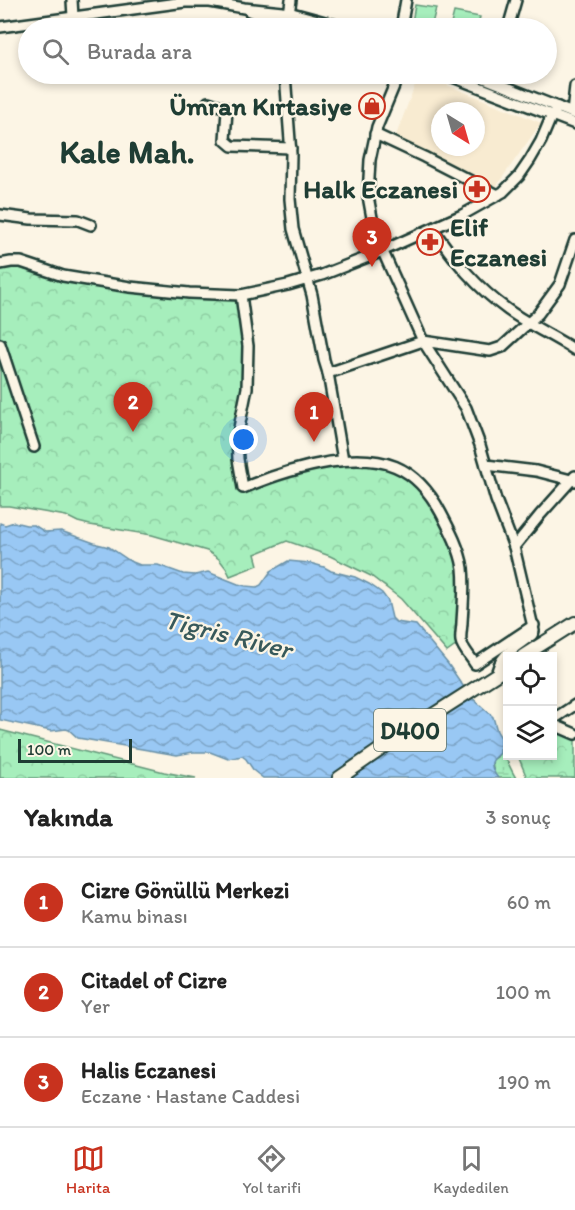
<!DOCTYPE html>
<html lang="tr">
<meta charset="utf-8">
<style>
body{margin:0;font-family:Itim,sans-serif;background:#f6f6f6;color:#222}
.controls{position:absolute;right:18px;bottom:18px;display:grid;overflow:hidden;border-radius:0px;box-shadow:0 3px 9px #0003}
.controls button{width:54px;height:54px;display:grid;place-items:center;padding:0;border:0;border-bottom:2px solid #e0e0e0;background:#fff;color:#222;font:30px sans-serif}
.compass{position:absolute;left:431px;top:102px;width:54px;height:54px;border-radius:50%;background:#fff;box-shadow:0 3px 9px #0003;rotate:143deg}
.scale{position:absolute;left:18px;bottom:15px;width:114px;box-sizing:border-box;padding-left:6px;border:3px solid #1f3d34;border-top:0;font-size:16px;line-height:21px;white-space:nowrap;color:#1f3d34;-webkit-text-stroke:4px #fcf5e5;paint-order:stroke}
.you{position:absolute;left:244px;top:440px;width:21px;height:21px;margin:-15px;border:4px solid #fff;border-radius:50%;background:#1a73e8;box-shadow:0 0 0 9px #1a73e833}
.badge{display:grid;place-items:center;width:39px;height:39px;border-radius:50%;background:#c8321e;color:#fff;font-size:20px;font-weight:700}
.pin{position:absolute;translate:-50% -50px;filter:drop-shadow(0 2px 3px #0008)}
.pin::after{content:'';position:absolute;top:32px;width:21px;height:18px;background:inherit;clip-path:polygon(0 0,100% 0,50% 100%)}
.list{margin:0;padding:0;list-style:none}
h2{display:flex;justify-content:space-between;align-items:center;height:78px;margin:0;padding:0 24px;font-size:26px}
h2 small{font-size:20px;font-weight:400;color:#767676}
.list li{display:grid;grid-template-columns:39px 1fr auto;gap:18px;align-items:center;box-sizing:border-box;height:90px;padding:0 24px;border-top:2px solid #e0e0e0}
.list b{display:block;font-size:22px;white-space:nowrap}
.list p{margin:0;font-size:20px;white-space:nowrap;color:#767676}
.list em{font-size:20px;font-style:normal;color:#767676}
.icon{flex:none;width:33px;height:33px;fill:none;stroke:currentColor;stroke-width:2;stroke-linecap:round;stroke-linejoin:round}
.map{position:relative;flex:none;width:575px;height:778px;overflow:hidden}
.search{position:absolute;background:#fff;box-shadow:0 3px 9px #0003;left:18px;right:18px;top:18px;height:66px;display:flex;align-items:center;gap:15px;box-sizing:border-box;padding:0 21px;border-radius:33px;color:#767676;font-size:22px}
.sheet{height:348px;background:#fff}
nav{display:flex;justify-content:space-around;align-items:center;box-sizing:border-box;height:84px;border-top:2px solid #e0e0e0;background:#fff;font-size:16px;color:#767676}
nav a{display:grid;justify-items:center;gap:3px}
nav .on{color:#c8321e}
.map>svg:first-child{display:block}
.built{fill:#f8ebd1;fill-rule:evenodd}
.green{fill:#a6eebc;stroke:#629678;stroke-width:1.5}
.forest{fill:url(#forest-crowns);stroke:#629678;stroke-width:1.5}
.wetland{fill:url(#wetland-marsh);stroke:#629678;stroke-width:1.5}
.water{fill:url(#water-waves);stroke:#6890a7;stroke-width:1.5}
.lines{fill:none;stroke-linecap:round;stroke-linejoin:round}
.minor-casing{stroke:#1f3d34;stroke-width:14}
.major-casing{stroke:#1f3d34;stroke-width:16}
.minor{stroke:#fcf5e5;stroke-width:9}
.major{stroke:#fcf5e5;stroke-width:12}
.labels{text-anchor:middle;dominant-baseline:central;stroke-width:4.5;stroke-linejoin:round;paint-order:stroke}
.shield{fill:#fcf5e5;stroke:#617469;stroke-width:1.5}
.shield-label{font-size:24px;font-weight:bold;fill:#1f3d34}
.poi-label{font-size:26px;font-weight:bold;fill:#1f3d34;stroke:#fcf5e5;text-anchor:end}
.water-label{font-size:27px;font-style:italic;fill:#37595a;stroke:#fcf5e5}
.district-label{font-size:32px;font-weight:bold;fill:#1f3d34;stroke:#fcf5e5}
</style>
<div class="map">
<svg width="575" height="778" viewBox="0 0 575 778">
<defs>
<pattern id="forest-crowns" width="20" height="18" patternUnits="userSpaceOnUse" patternTransform="scale(1.5)"><rect width="20" height="18" fill="#a6eebc"/><path d="M2 6a3 3 0 1 1 6 0M12 15a3 3 0 1 1 6 0" fill="none" stroke="#8ecda2"/></pattern>
<pattern id="wetland-marsh" width="20" height="14" patternUnits="userSpaceOnUse" patternTransform="scale(1.5)"><rect width="20" height="14" fill="#a6eebc"/><path d="M1 5h8M5 5V1M11 12h8M15 12V8" fill="none" stroke="#8ecda2"/></pattern>
<pattern id="water-waves" width="16" height="10" patternUnits="userSpaceOnUse" patternTransform="scale(1.5)"><rect width="16" height="10" fill="#99c8f4"/><path d="M0 5q4-4 8 0t8 0" fill="none" stroke="#7ca4c6"/></pattern>
</defs>
<rect width="100%" height="100%" fill="#fcf5e5"/>
<filter id="ink" filterUnits="userSpaceOnUse"><feTurbulence type="fractalNoise" baseFrequency=".0167" numOctaves="2"/><feDisplacementMap in="SourceGraphic" scale="12" xChannelSelector="R" yChannelSelector="G"/><feConvolveMatrix kernelMatrix="1 2 1 2 8 2 1 2 1" color-interpolation-filters="sRGB"/></filter>
<g filter="url(#ink)">
<!-- built -->
<path class="built" d="M422 75 541 123 495 188 395 138 418 77ZM440 111H476V147H440Z"/>
<!-- green -->
<g class="green">
<polygon points="415,5 436,8 431,28 411,28"/>
<polygon points="454,12 480,17 477,28 450,28"/>
</g>
<!-- forest -->
<g class="forest">
<polygon points="11,262 63,276 241,295 248,346 237,438 243,487 293,469 378,461 420,484 460,556 461,642 447,652 401,599 371,576 330,556 287,541 255,554 258,565 230,576 226,568 219,559 207,551 152,535 90,525 78,522 66,516 9,506 0,506 0,264"/>
<polygon points="553,724 575,734 575,778 527,778 518,756 552,756"/>
<polygon points="0,730 164,772 196,778 0,778"/>
</g>
<!-- wetland -->
<path class="wetland" d="M500 751C507 757 510 769 516 778H498L494 775 492 760 497 757Z"/>
<!-- water -->
<path class="water" d="M14 522 26 525H34L45 532 61 531 97 544 109 547 130 561 140 565H158L183 574 195 575 208 572 238 584 246 586 257 587 261 585 271 571 288 561 310 563 324 567 331 571 355 577 369 584 382 593 388 601 392 618 396 622 416 625 448 664 470 696 490 714 493 717 497 731 501 738 500 746V753C498 756 492 759 492 763 491 767 495 775 498 778H263L254 771 246 759 242 756 228 759 210 752H193L177 755 78 738 69 730 66 729 51 731 0 720V523L5 525Z"/>
<g class="lines">
<defs>
<g id="minor">
<polyline points="72,0 73,17"/>
<path d="M249 11C269 20 291 22 311 28"/>
<polyline points="0,27 185,2 210,2 244,8 292,13 347,28"/>
<polyline points="287,28 291,0"/>
<polyline points="401,28 406,0"/>
<polyline points="508,28 516,0"/>
<polyline points="285,74 291,154 290,199 293,229 312,295 324,360 328,373 343,460"/>
<path d="M399 74 377 127 370 160 368 196 375 234 423 341 466 408 480 445 496 500 514 547 534 631 532 635C518 646 498 655 497 674"/>
<polyline points="445,74 575,124"/>
<polyline points="474,74 575,114"/>
<polyline points="208,102 224,107 227,110 225,140 232,146 291,148"/>
<polyline points="572,113 575,86"/>
<polyline points="375,134 424,157 498,195"/>
<polyline points="0,215 31,219 78,220 91,225"/>
<path d="M433 229C455 261 476 287 508 310 529 325 553 336 575 350"/>
<polyline points="0,264 11,262 21,262 63,276 130,287 189,293 241,295 288,285 322,275 373,255 462,215 503,192 519,176 530,160 541,141 552,115 558,107"/>
<path d="M241 295 248 346 247 388 237 438 238 459 243 488C272 476 299 467 330 462 382 455 415 464 441 513 450 530 460 549 463 568 465 586 463 604 462 622 462 628 460 635 461 641 462 648 471 657 475 664L534 625"/>
<polyline points="0,344 34,447"/>
<polyline points="328,373 423,341 490,351 502,347 538,314 560,284 575,240"/>
<polyline points="486,465 536,471 575,481"/>
<polyline points="514,547 540,515 575,476"/>
<polyline points="552,720 575,705"/>
<polyline points="552,724 575,734"/>
</g>
<g id="major">
<polyline points="523,656 575,623"/>
<polyline points="339,778 403,734 508,667"/>
</g>
</defs>
<!-- minor casing -->
<use href="#minor" class="minor-casing"/>
<!-- major casing -->
<use href="#major" class="major-casing"/>
<!-- minor -->
<use href="#minor" class="minor"/>
<!-- major -->
<use href="#major" class="major"/>
</g>
</g>
<!-- icons -->
<defs>
<symbol id="shop-ring" viewBox="-11 -11 22 22"><circle r="9.5" fill="#fcf5e5" stroke="#c8321e" stroke-width="1.5"/><path d="M-5-2.5h2.3a2.7 3.5 0 0 1 5.4 0H5L5.5 6h-11ZM-1.5-2.5h3a1.5 2.3 0 0 0-3 0Z" fill="#c8321e"/></symbol>
<symbol id="pharmacy-ring" viewBox="-11 -11 22 22"><circle r="9.5" fill="#fcf5e5" stroke="#c8321e" stroke-width="1.5"/><path d="M-2-6h4v4h4v4h-4v4h-4v-4h-4v-4h4Z" fill="#c8321e"/></symbol>
</defs>
<g fill-rule="evenodd">
<use href="#shop-ring" x="357" y="91" width="30" height="30"/>
<use href="#pharmacy-ring" x="462" y="174" width="30" height="30"/>
<use href="#pharmacy-ring" x="415" y="227" width="30" height="30"/>
</g>
<g class="labels">
<!-- shield labels -->
<rect class="shield" x="374" y="709" width="72" height="42" rx="4.5"/>
<g class="shield-label">
<text x="410" y="730">D400</text>
</g>
<!-- poi labels -->
<g class="poi-label">
<text x="352" y="106">Ümran Kırtasiye</text>
<text x="458" y="189">Halk Eczanesi</text>
<text x="450" y="227" text-anchor="start">Elif<tspan x="450" dy="30">Eczanesi</tspan></text>
</g>
<!-- water labels -->
<g class="water-label">
<text transform="translate(228 634) rotate(14)">Tigris River</text>
</g>
<!-- district labels -->
<g class="district-label">
<text x="127" y="152">Kale Mah.</text>
</g>
</g>
</svg>
<div class="controls">
<button><svg class="icon" aria-label="locate" viewBox="0 0 24 24"><circle cx="12" cy="12" r="6"/><path d="M12 2v4M12 18v4M2 12h4M18 12h4"/></svg></button>
<button><svg class="icon" aria-label="layers" viewBox="0 0 24 24"><path d="M12 4l9 5-9 5-9-5zM3 14l9 5 9-5"/></svg></button>
</div>
<svg class="compass" viewBox="-18 -18 36 36"><path d="M0-13l5 13h-10z" fill="#e53935"/><path d="M0 13l5-13h-10z" fill="#767676"/></svg>
<div class="scale">100 m</div>
<div class="you"></div>
<div class="pin badge" style="left:314px;top:442px">1</div>
<div class="pin badge" style="left:133px;top:432px">2</div>
<div class="pin badge" style="left:372px;top:267px">3</div>
<div class="search"><svg class="icon" aria-label="search" viewBox="0 0 24 24"><circle cx="10" cy="10" r="6"/><path d="M15 15l6 6"/></svg>Burada ara</div>
</div>
<section class="sheet">
<h2>Yakında<small>3 sonuç</small></h2>
<ul class="list">
<li><span class="badge">1</span><div><b>Cizre Gönüllü Merkezi</b><p>Kamu binası</p></div><em>60 m</em></li>
<li><span class="badge">2</span><div><b>Citadel of Cizre</b><p>Yer</p></div><em>100 m</em></li>
<li><span class="badge">3</span><div><b>Halis Eczanesi</b><p>Eczane · Hastane Caddesi</p></div><em>190 m</em></li>
</ul>
</section>
<nav>
<a class="on"><svg class="icon" aria-label="map" viewBox="0 0 24 24"><path d="M3 6l6-2 6 2 6-2v14l-6 2-6-2-6 2zM9 4v14M15 6v14"/></svg>Harita</a>
<a><svg class="icon" aria-label="directions" viewBox="0 0 24 24"><path d="M12 3l9 9-9 9-9-9zM9 14v-3h6M13 9l2 2-2 2"/></svg>Yol tarifi</a>
<a><svg class="icon" aria-label="saved" viewBox="0 0 24 24"><path d="M7 4h10v16l-5-4-5 4z"/></svg>Kaydedilen</a>
</nav>
